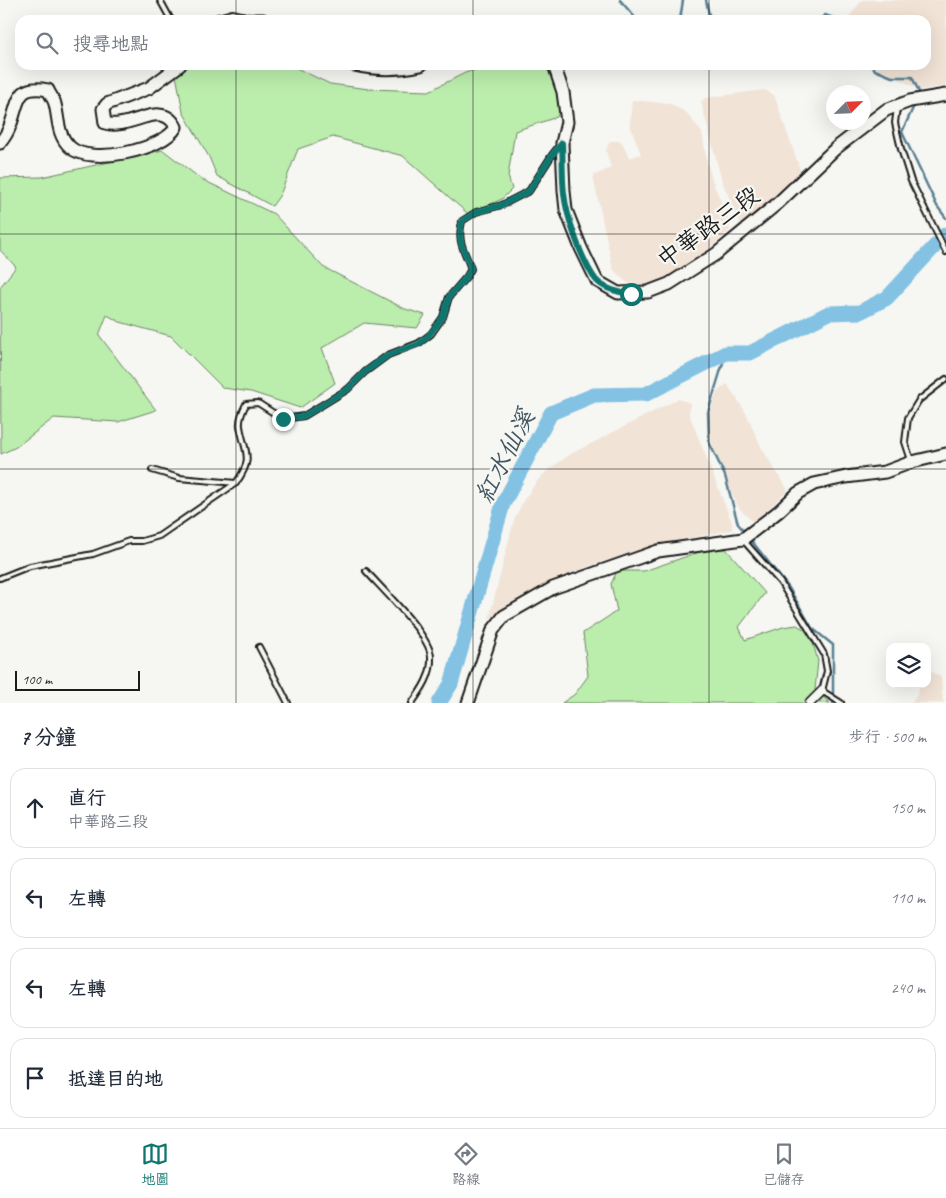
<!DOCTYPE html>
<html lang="zh-TW">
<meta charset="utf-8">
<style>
body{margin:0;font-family:Caveat,"LXGW WenKai TC",sans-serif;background:#f6f6f7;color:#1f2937}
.controls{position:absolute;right:15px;bottom:15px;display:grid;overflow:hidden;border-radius:10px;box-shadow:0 5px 20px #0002}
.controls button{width:45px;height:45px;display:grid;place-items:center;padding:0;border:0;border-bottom:1px solid #e0e1e3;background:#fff;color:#1f2937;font:25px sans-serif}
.compass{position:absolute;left:826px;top:85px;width:45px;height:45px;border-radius:50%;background:#fff;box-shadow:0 5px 20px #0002;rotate:66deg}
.scale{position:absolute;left:15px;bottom:12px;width:125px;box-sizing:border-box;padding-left:5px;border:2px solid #1c1c1c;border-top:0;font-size:14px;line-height:18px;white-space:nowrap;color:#1c1c1c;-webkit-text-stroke:4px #f6f6f2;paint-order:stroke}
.stop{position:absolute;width:15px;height:15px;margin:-11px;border:4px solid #0f766e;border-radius:50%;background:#fff}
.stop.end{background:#0f766e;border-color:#fff;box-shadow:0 1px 5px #0008}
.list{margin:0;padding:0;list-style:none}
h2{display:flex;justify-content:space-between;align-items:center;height:65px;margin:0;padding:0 20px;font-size:21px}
h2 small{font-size:16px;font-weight:400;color:#747a83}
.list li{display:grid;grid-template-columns:32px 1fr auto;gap:15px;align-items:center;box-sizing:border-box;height:80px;margin:0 10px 10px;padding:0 10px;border:1px solid #e0e1e3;border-radius:15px}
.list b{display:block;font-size:19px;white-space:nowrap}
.list p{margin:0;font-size:16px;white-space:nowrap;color:#747a83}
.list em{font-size:16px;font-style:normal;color:#747a83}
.icon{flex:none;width:28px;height:28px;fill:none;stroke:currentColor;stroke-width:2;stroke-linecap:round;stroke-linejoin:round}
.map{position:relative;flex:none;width:946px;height:703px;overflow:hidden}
.search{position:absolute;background:#fff;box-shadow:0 5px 20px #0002;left:15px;right:15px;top:15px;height:55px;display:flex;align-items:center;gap:12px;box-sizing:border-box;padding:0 18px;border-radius:15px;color:#747a83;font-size:19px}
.sheet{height:425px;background:#fff}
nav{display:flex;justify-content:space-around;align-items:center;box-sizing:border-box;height:70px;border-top:1px solid #e0e1e3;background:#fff;font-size:14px;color:#747a83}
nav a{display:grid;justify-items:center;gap:2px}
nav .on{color:#0f766e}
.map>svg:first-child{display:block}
.built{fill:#f1e3d6}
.green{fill:#bbedad;stroke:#6c8464}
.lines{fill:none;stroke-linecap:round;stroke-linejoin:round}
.stream{stroke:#5a8093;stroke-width:2.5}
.river{stroke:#83c2e3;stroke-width:15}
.lane-casing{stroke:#1c1c1c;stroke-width:8}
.street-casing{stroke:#1c1c1c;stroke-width:11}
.secondary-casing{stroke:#1c1c1c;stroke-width:15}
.lane{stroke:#f6f6f2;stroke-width:4}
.street{stroke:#f6f6f2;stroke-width:8}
.secondary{stroke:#f6f6f2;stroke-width:11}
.route{stroke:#0f766e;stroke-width:6}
.grid{fill:none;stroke:#1c1c1c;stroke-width:1;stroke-opacity:0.55}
.labels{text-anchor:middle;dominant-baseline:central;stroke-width:4.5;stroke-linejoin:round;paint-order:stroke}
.street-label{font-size:24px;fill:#1c1c1c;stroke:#f6f6f2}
.water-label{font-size:25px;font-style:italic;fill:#405662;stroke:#f6f6f2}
</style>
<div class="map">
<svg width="946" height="703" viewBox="0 0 946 703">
<rect width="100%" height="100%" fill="#f6f6f2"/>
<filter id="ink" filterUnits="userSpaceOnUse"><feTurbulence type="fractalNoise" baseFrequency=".02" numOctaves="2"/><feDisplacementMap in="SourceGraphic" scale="10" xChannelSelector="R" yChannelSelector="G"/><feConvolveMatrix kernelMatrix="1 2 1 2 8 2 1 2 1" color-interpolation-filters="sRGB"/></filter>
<g filter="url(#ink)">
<!-- built -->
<g class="built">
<polygon points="862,0 946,0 946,86 921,90 872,66 871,65 926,65 926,20 847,20"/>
<polygon points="764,90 774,95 803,178 745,229 739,221 722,181 701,102 705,98"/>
<polygon points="632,100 671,104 687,113 702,133 707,162 714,186 729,218 730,230 673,281 647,289 635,287 626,282 613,269 593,176 611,168 606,150 610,141 621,141 629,158 641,154 630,125"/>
<polygon points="727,384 746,413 762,449 788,490 754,523 739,508 727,483 709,436 707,421 710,409 718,391"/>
<polygon points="678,399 690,403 689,414 732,523 732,530 654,545 587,567 528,593 489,619 514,520 525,498 539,479 548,470 571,454"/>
<polygon points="927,669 941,677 943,703 912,703 917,695 920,684 927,684"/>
</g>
<!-- green -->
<g class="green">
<path d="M190 65H290L330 84 369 89 429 91 465 73 489 65H546C554 80 565 99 557 117L515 131 508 176 512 189 502 199 468 214 403 156 333 137 298 149 280 195 272 206 217 176 209 157 183 112 176 75Z"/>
<polygon points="163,150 201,179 274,214 323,267 405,309 425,315 417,328 364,323 322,348 335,383 300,408 251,392 223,388 171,336 120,322 107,315 99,335 156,410 118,422 54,418 16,447 1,454 0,287 16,267 0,250 0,178 42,177"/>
<polygon points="711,548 726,549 765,593 739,627 745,640 783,627 797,625 810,633 818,661 815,690 830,703 562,703 575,694 588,676 583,633 617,611 611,584 617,571 644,571"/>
</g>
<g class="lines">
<!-- stream -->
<g class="stream">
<polyline points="620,0 637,20"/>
<polyline points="706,0 710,20"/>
<polyline points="680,20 683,0"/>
<polyline points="819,20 825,15 839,20"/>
<polyline points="872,65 875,70 892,77 912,77 920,94"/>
<polyline points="913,108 902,132 937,206 946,218"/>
<polyline points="726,353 708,412 709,442 725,476 738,524 745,532"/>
<polyline points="750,539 789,588 812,628 833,645 833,703"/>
</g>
<!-- river -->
<g class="river">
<polyline points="945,235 946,234"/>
<polyline points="439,703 451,684 503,504 551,413 594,395 646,394 726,353 750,353 829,313 860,312 887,298 936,245"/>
</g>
<defs>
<g id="lane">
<polyline points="160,0 171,20"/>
<polyline points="207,20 232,13 255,18"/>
<polyline points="897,107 895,123 901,149 911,181 946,252"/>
<polyline points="911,460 905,442 908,418 919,400 946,379"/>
<polyline points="152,470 179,478 236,483"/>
<polyline points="744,541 780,582 824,654 827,671 822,691 841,703"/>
<path d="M366 571C381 588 431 636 431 657 432 675 422 689 412 703"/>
<path d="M0 578 30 566 93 554 129 541H142L159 536 236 483C255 457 244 452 240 426 239 419 243 410 246 404L258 403 283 419 304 416 348 389 365 372 388 355 419 343 431 334 443 317 449 297 467 276 471 269C464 248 457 244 462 221L476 212 502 205 529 191 552 155 559 146"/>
<polyline points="259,647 288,703"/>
</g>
<polyline id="street" points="810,703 822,691"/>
<g id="secondary">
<polyline points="255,20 263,20"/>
<path d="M354 65C376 70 398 70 421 65"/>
<polyline points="554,65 563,92 567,122 562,143 564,191 566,210 581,248 597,281 618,293 648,292 669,284 716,254 778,203 836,148 886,110 910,101 946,95"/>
<path d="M0 143C4 138 8 132 10 126 19 104 15 83 48 90 50 95 54 99 55 104 59 120 57 135 70 147 89 166 164 150 176 127 162 98 129 131 105 123L103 109 107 104 149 88 180 65"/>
<polyline points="468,703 493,630 504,616 553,588 658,551 743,539 779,511 798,493 814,484 846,477 885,472 912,462 946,454"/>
</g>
</defs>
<!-- lane casing -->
<use href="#lane" class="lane-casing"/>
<!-- street casing -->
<use href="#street" class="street-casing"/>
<!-- secondary casing -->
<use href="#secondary" class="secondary-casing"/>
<!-- lane -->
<use href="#lane" class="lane"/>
<!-- street -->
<use href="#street" class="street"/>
<!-- secondary -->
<use href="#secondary" class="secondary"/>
</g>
</g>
<g class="lines" filter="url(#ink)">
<!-- route -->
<path class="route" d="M283 419 304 416 348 389 365 372 388 355 419 344 430 334 443 317 449 297 467 276 471 268C464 248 457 244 462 221L476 212 502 205 529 191 552 155 562 143C563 159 562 177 564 193 566 215 582 262 596 280 604 289 620 293 631 294"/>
</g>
<!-- grid -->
<path class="grid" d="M236 0V20M473 0V20M709 0V20M236 65V703M473 65V703M709 65V703M0 234H946M0 469H946"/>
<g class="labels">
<!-- street labels -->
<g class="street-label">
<text transform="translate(708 227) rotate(-36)">中華路三段</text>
</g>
<!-- water labels -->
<g class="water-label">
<text transform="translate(505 456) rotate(-63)">紅水仙溪</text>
</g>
</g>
</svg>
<div class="controls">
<button><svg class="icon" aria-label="layers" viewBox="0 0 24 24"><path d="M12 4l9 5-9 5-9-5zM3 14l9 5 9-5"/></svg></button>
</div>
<svg class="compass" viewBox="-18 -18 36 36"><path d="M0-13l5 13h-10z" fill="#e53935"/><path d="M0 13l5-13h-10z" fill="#747a83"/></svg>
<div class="scale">100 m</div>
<div class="stop" style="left:631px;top:294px"></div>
<div class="stop end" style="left:283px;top:419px"></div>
<div class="search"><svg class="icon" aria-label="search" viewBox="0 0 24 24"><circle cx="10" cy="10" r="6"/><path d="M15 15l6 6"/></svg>搜尋地點</div>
</div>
<section class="sheet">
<h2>7 分鐘<small>步行 · 500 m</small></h2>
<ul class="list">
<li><svg class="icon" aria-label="ahead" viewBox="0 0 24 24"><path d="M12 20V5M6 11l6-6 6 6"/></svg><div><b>直行</b><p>中華路三段</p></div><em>150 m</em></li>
<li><svg class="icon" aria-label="left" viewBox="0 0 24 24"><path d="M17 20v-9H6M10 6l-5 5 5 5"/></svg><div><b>左轉</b></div><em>110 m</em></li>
<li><svg class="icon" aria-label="left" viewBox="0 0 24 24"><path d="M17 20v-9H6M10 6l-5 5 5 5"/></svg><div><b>左轉</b></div><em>240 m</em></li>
<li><svg class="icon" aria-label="arrive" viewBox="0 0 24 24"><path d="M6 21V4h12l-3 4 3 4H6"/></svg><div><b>抵達目的地</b></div></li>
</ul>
</section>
<nav>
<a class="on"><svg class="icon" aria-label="map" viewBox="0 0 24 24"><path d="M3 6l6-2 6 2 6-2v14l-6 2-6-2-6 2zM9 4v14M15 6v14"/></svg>地圖</a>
<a><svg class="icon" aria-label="directions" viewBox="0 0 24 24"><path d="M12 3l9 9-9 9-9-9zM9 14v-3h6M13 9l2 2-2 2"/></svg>路線</a>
<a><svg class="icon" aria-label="saved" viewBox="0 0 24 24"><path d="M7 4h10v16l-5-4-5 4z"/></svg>已儲存</a>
</nav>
